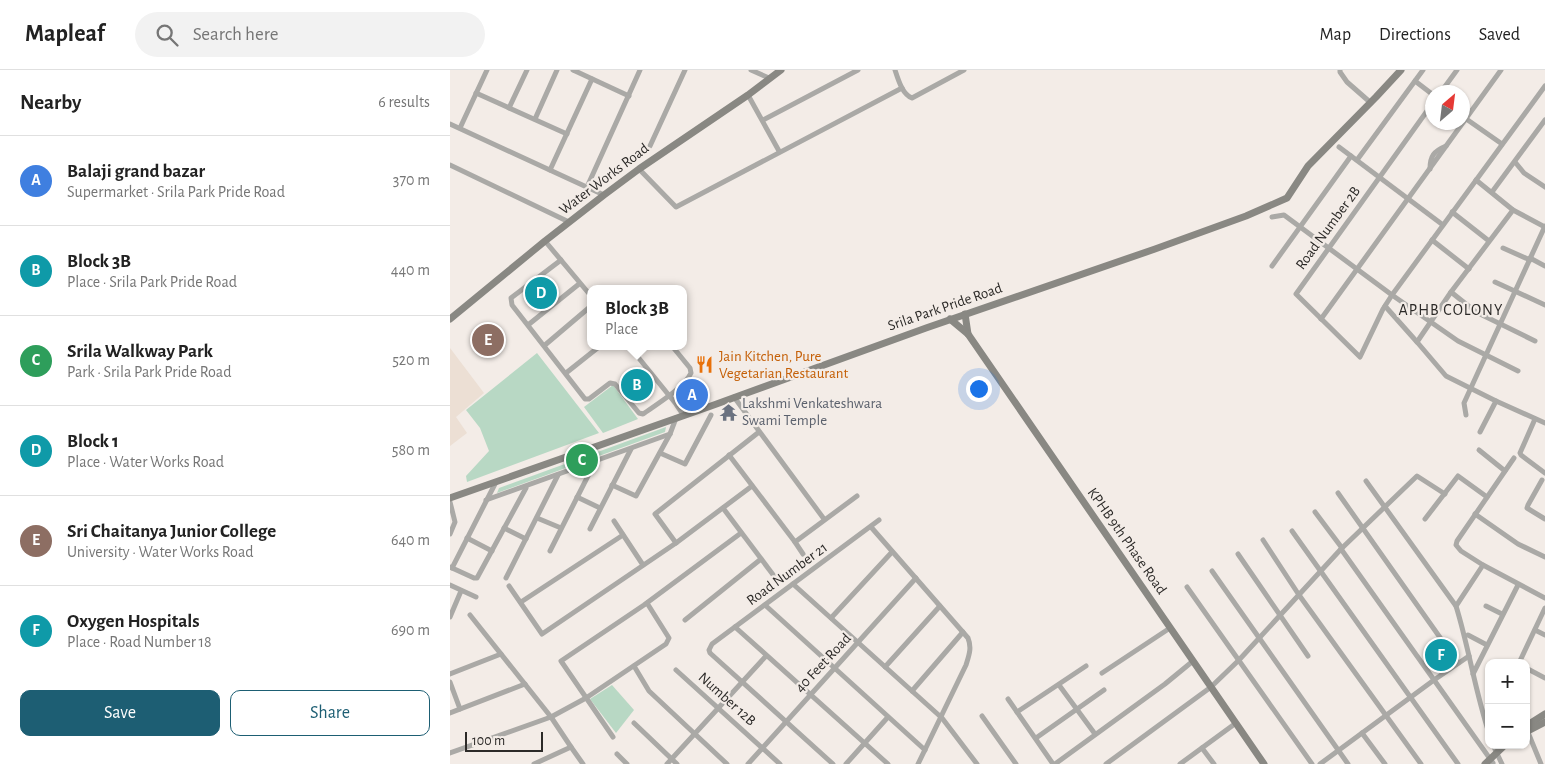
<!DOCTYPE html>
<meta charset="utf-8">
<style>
body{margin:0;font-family:"Alegreya Sans",sans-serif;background:#f2f2f2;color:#222}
.controls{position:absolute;right:15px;bottom:15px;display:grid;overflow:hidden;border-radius:10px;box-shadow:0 1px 4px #0004}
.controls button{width:45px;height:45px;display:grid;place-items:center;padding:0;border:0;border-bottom:1px solid #e0e0e0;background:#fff;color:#222;font:25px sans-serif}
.compass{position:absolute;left:975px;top:15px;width:45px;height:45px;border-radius:50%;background:#fff;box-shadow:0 1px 4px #0004;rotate:28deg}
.scale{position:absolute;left:15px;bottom:12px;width:78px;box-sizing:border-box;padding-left:5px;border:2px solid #2c2a28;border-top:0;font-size:14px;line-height:18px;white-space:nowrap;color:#2c2a28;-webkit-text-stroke:4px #f3ece7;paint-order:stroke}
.you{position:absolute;left:528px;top:318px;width:18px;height:18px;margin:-12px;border:4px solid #fff;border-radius:50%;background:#1a73e8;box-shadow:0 0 0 8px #1a73e833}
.badge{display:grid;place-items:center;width:32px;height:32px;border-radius:50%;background:#1d5e73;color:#fff;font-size:16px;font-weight:700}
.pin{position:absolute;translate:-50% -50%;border:2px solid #fff;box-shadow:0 1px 5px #0006}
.popup{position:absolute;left:137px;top:215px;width:100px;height:65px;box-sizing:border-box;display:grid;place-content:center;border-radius:10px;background:#fff;filter:drop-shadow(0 1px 4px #0005);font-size:16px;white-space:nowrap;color:#767676}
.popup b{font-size:19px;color:#222}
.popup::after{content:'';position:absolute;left:50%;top:100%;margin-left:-10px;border:10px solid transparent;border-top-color:#fff}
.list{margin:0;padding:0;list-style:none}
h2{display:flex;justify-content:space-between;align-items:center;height:65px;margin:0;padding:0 20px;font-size:21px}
h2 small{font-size:16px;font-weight:400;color:#767676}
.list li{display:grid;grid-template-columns:32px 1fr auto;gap:15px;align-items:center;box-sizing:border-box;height:90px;padding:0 20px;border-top:1px solid #e0e0e0}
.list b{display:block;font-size:19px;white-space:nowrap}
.list p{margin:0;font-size:16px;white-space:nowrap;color:#767676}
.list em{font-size:16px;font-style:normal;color:#767676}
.actions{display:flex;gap:10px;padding:15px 20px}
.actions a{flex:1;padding:11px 0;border:1px solid #1d5e73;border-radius:10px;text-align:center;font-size:18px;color:#1d5e73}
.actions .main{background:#1d5e73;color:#fff}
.icon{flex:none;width:28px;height:28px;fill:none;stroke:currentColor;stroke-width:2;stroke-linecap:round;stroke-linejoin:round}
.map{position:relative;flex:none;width:1095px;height:694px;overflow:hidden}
header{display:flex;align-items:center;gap:30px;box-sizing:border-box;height:70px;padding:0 25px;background:#fff;border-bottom:1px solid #e0e0e0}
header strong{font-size:24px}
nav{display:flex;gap:28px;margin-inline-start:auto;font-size:18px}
.search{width:350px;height:45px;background:#f2f2f2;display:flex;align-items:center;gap:12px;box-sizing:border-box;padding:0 18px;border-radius:28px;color:#767676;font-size:19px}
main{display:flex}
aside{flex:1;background:#fff}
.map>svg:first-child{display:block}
.built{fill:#ecdfd4}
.green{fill:#b8d8c4}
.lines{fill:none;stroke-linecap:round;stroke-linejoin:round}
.street{stroke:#aaa9a6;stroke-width:5}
.secondary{stroke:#898883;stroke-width:7}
.labels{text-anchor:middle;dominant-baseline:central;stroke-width:4.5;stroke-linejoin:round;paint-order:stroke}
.street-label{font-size:15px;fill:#2c2a28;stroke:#f3ece7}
.food-label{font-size:15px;fill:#c56008;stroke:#f3ece7;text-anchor:start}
.worship-label{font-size:15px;fill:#5b616d;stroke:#f3ece7;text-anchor:start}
.neighbourhood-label{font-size:16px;letter-spacing:1px;fill:#2c2a28;stroke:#f3ece7}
</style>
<header>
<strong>Mapleaf</strong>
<div class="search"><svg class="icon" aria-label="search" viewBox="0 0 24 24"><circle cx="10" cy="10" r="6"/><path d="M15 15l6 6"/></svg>Search here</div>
<nav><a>Map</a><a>Directions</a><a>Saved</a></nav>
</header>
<main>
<aside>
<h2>Nearby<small>6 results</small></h2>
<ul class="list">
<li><span class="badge" style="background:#3f7fe0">A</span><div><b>Balaji grand bazar</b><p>Supermarket · Srila Park Pride Road</p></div><em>370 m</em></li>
<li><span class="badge" style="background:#0f9aa8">B</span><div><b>Block 3B</b><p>Place · Srila Park Pride Road</p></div><em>440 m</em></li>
<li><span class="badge" style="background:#2e9e5b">C</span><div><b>Srila Walkway Park</b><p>Park · Srila Park Pride Road</p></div><em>520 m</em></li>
<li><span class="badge" style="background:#0f9aa8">D</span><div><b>Block 1</b><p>Place · Water Works Road</p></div><em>580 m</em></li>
<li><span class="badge" style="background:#8d6e63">E</span><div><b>Sri Chaitanya Junior College</b><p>University · Water Works Road</p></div><em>640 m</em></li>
<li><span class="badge" style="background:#0f9aa8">F</span><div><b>Oxygen Hospitals</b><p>Place · Road Number 18</p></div><em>690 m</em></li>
</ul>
<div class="actions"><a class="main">Save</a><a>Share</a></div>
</aside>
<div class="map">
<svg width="1095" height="694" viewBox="0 0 1095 694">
<rect width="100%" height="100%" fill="#f3ece7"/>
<!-- built -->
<polygon class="built" points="0,278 34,323 6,347 17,363 0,376"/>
<!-- green -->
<g class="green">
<polygon points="87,283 149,363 17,412 16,406 39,381 30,358 16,340"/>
<polygon points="163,315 188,349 153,363 134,337"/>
<polygon points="216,357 215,362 47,423 49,418"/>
<polygon points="162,615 184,640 166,663 140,629"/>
</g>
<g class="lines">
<!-- street -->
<g class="street">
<polyline points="123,0 179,26"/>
<polyline points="301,0 319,8"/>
<path d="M445 0C448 9 452 24 462 28L514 0"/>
<polyline points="890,0 890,2 897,12 921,33"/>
<polyline points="965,11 982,24"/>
<polyline points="991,22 1007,0"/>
<polyline points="26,23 117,64"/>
<polyline points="298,25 329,81"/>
<polyline points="982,34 846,224 910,287 933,239 942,225 1095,16"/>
<polyline points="59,38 77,0"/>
<polyline points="1012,46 1052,74"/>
<polyline points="85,49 107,0"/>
<polyline points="313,50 408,0"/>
<polyline points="0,54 154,125"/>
<polyline points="10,58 37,0"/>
<polyline points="200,76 235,0"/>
<polyline points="889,77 993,155"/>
<polyline points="907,90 973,0"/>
<polyline points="1065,92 1074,103 1095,117"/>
<polyline points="0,95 119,152"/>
<polyline points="189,99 226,137 452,18"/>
<path d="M980 99C980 86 984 81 996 76"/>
<polyline points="100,100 142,9"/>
<polyline points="1026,110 1063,140 1095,157"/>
<polyline points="137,117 190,0"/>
<polyline points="1042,122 1095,50"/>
<polyline points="1002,142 1039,171"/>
<polyline points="822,147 834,145 942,225 1008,271 1068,301"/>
<polyline points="982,170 1019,199"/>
<polyline points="95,171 141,226"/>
<polyline points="1053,178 1080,190"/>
<polyline points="1080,188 1095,196"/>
<path d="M111 190 61 228 62 235 135 329H139L160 313 165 314 189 343 193 344C207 334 234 318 241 303L240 298 222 276"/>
<polyline points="822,196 901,86"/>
<polyline points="1045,212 1095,235"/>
<polyline points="1001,222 1026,242 1085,271"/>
<polyline points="935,236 967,272"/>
<polyline points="871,249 1051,0"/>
<polyline points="78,255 129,214"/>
<polyline points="95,275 141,236"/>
<polyline points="179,276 226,334 234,346"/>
<polyline points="116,303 150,276"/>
<polyline points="284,327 374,449"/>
<polyline points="1046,331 1095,353"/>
<polyline points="1016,345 1014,333 1095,156"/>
<polyline points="1085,349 1070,383 1071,385 1095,403"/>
<polyline points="1030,362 1046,331 996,306 967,272 1001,222 1063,140"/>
<polyline points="1029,380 1055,401"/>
<polyline points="210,383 235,394 261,345"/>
<polyline points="279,385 345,472 407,426"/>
<polyline points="1092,410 1078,435 1077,438 1095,449"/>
<polyline points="916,411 1006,536 1033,495 1011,481 1006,475 1007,471 1064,388"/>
<polyline points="162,415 186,426 220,364 226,348"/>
<polyline points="888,423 1008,593"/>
<polyline points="127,427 150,438"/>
<polyline points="36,430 220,364"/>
<polyline points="0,432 5,452 0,464"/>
<polyline points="273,438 324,506"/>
<polyline points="865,442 892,478"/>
<polyline points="1025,444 1068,474 1095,487"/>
<polyline points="87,448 111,458"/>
<polyline points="975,449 1008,406 1037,427"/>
<polyline points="164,451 193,495"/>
<path d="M421 457 518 568C522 578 519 585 516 595L468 694"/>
<polyline points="54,458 76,469"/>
<polyline points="140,459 181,379"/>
<polyline points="842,461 1008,694"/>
<polyline points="17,468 42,481"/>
<polyline points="813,470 849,525 971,694"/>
<polyline points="345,472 353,484"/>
<polyline points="226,473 205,444 309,362"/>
<polyline points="891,479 1043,693"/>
<polyline points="100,481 145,392"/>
<polyline points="788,484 858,586"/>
<polyline points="1033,495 1095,528"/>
<polyline points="0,497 24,508 27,508 76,418"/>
<polyline points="2,498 46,412"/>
<polyline points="762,501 898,694"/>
<polyline points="56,508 108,405"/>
<polyline points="343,514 492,648 527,694"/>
<polyline points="0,515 26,527"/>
<polyline points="59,516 92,564 226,473 302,416"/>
<polyline points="737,517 862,694"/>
<polyline points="71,532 173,465"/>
<polyline points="315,535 475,680"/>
<path d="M1006 536C1019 578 1025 621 1039 663"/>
<polyline points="1036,536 1052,544"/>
<polyline points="20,545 101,647 121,677 84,694"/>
<polyline points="0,547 11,521"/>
<polyline points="381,548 442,482"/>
<polyline points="235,550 311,489"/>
<polyline points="285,557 438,694"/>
<polyline points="1085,560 1095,565"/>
<polyline points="1018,565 1037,575"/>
<polyline points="1069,593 1095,538"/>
<polyline points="184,596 199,621 277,694"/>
<polyline points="435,597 490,536"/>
<polyline points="1076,598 1095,608"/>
<polyline points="226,600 330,694"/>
<polyline points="652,603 720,558"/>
<polyline points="0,604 51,584"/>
<polyline points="1023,604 1068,515"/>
<polyline points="0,612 10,639"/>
<polyline points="609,615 645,664"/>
<polyline points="462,621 513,562"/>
<polyline points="558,629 603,694"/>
<polyline points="567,642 636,596"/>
<polyline points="0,643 75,614"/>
<polyline points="532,646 566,694"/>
<polyline points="184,653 227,694"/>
<polyline points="1077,660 1091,694"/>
<polyline points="912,663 935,694"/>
<polyline points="163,667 111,591 194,535 291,463"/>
<polyline points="586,668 654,620"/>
<polyline points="1043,675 1052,694"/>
<polyline points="121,677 133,694"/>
<polyline points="752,678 764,694"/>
<polyline points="0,683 101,647 136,628 216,574 219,568 197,533"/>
<polyline points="167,684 177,694"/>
<polyline points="217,694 316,586"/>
<polyline points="298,694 466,508"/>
<polyline points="383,694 260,583 259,580 262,574 429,450"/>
<polyline points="396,694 438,647"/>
<polyline points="605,694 715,614 743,591"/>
<polyline points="656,694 761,617 789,590 891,479 967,406 995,424"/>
<polyline points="730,694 786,653"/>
<polyline points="870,694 984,610 1019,586"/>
</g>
<!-- secondary -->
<g class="secondary">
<polyline points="515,244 518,264"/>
<polyline points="0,249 95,171 154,125 189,99 298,25 331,0"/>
<polyline points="500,249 518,264 814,694"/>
<polyline points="0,428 261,336 476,258 705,179 796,146 837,128 858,96 926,27 951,0"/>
<polyline points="1076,656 1095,644"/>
<polyline points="1076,662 1095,652"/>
<polyline points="1035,694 1055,675"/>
</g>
</g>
<!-- icons -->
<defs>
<symbol id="restaurant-bare" viewBox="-9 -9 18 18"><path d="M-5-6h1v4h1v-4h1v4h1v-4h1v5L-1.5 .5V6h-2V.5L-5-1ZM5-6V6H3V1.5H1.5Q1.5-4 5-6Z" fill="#e8710a" stroke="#f3ece7" stroke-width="2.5" paint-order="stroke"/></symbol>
<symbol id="temple-bare" viewBox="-9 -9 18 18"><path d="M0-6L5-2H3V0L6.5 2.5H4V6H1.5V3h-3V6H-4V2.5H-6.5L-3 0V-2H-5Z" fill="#6b7280" stroke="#f3ece7" stroke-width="2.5" paint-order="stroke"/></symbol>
</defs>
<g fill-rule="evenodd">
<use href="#restaurant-bare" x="242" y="282" width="25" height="25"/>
<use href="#temple-bare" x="266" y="330" width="25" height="25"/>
</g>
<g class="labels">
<!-- street labels -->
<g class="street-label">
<text transform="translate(154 109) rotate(-37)">Water Works Road</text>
<text transform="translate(878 158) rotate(-54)">Road Number 2B</text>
<text transform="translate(495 237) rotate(-19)">Srila Park Pride Road</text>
<text transform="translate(677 471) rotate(55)">KPHB 9th Phase Road</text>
<text transform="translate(337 504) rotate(-36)">Road Number 21</text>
<text transform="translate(373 593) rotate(-47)">40 Feet Road</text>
<text transform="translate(277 629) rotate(42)">Number 12B</text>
</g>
<!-- food labels -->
<g class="food-label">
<text x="269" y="286">Jain Kitchen, Pure<tspan x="269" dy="17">Vegetarian Restaurant</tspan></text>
</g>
<!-- worship labels -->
<g class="worship-label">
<text x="292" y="333">Lakshmi Venkateshwara<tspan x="292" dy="17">Swami Temple</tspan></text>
</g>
<!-- neighbourhood labels -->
<g class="neighbourhood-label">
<text x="1001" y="240">APHB COLONY</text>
</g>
</g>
</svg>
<div class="controls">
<button>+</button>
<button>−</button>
</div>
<svg class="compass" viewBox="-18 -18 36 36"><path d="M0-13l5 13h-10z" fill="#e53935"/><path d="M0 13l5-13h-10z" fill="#767676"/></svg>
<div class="scale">100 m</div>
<div class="you"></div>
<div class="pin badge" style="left:242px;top:325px;background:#3f7fe0">A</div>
<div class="pin badge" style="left:187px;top:315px;background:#0f9aa8">B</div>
<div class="popup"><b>Block 3B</b>Place</div>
<div class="pin badge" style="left:132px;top:390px;background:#2e9e5b">C</div>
<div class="pin badge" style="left:91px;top:223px;background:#0f9aa8">D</div>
<div class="pin badge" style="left:38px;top:270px;background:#8d6e63">E</div>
<div class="pin badge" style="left:991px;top:585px;background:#0f9aa8">F</div>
</div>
</main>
